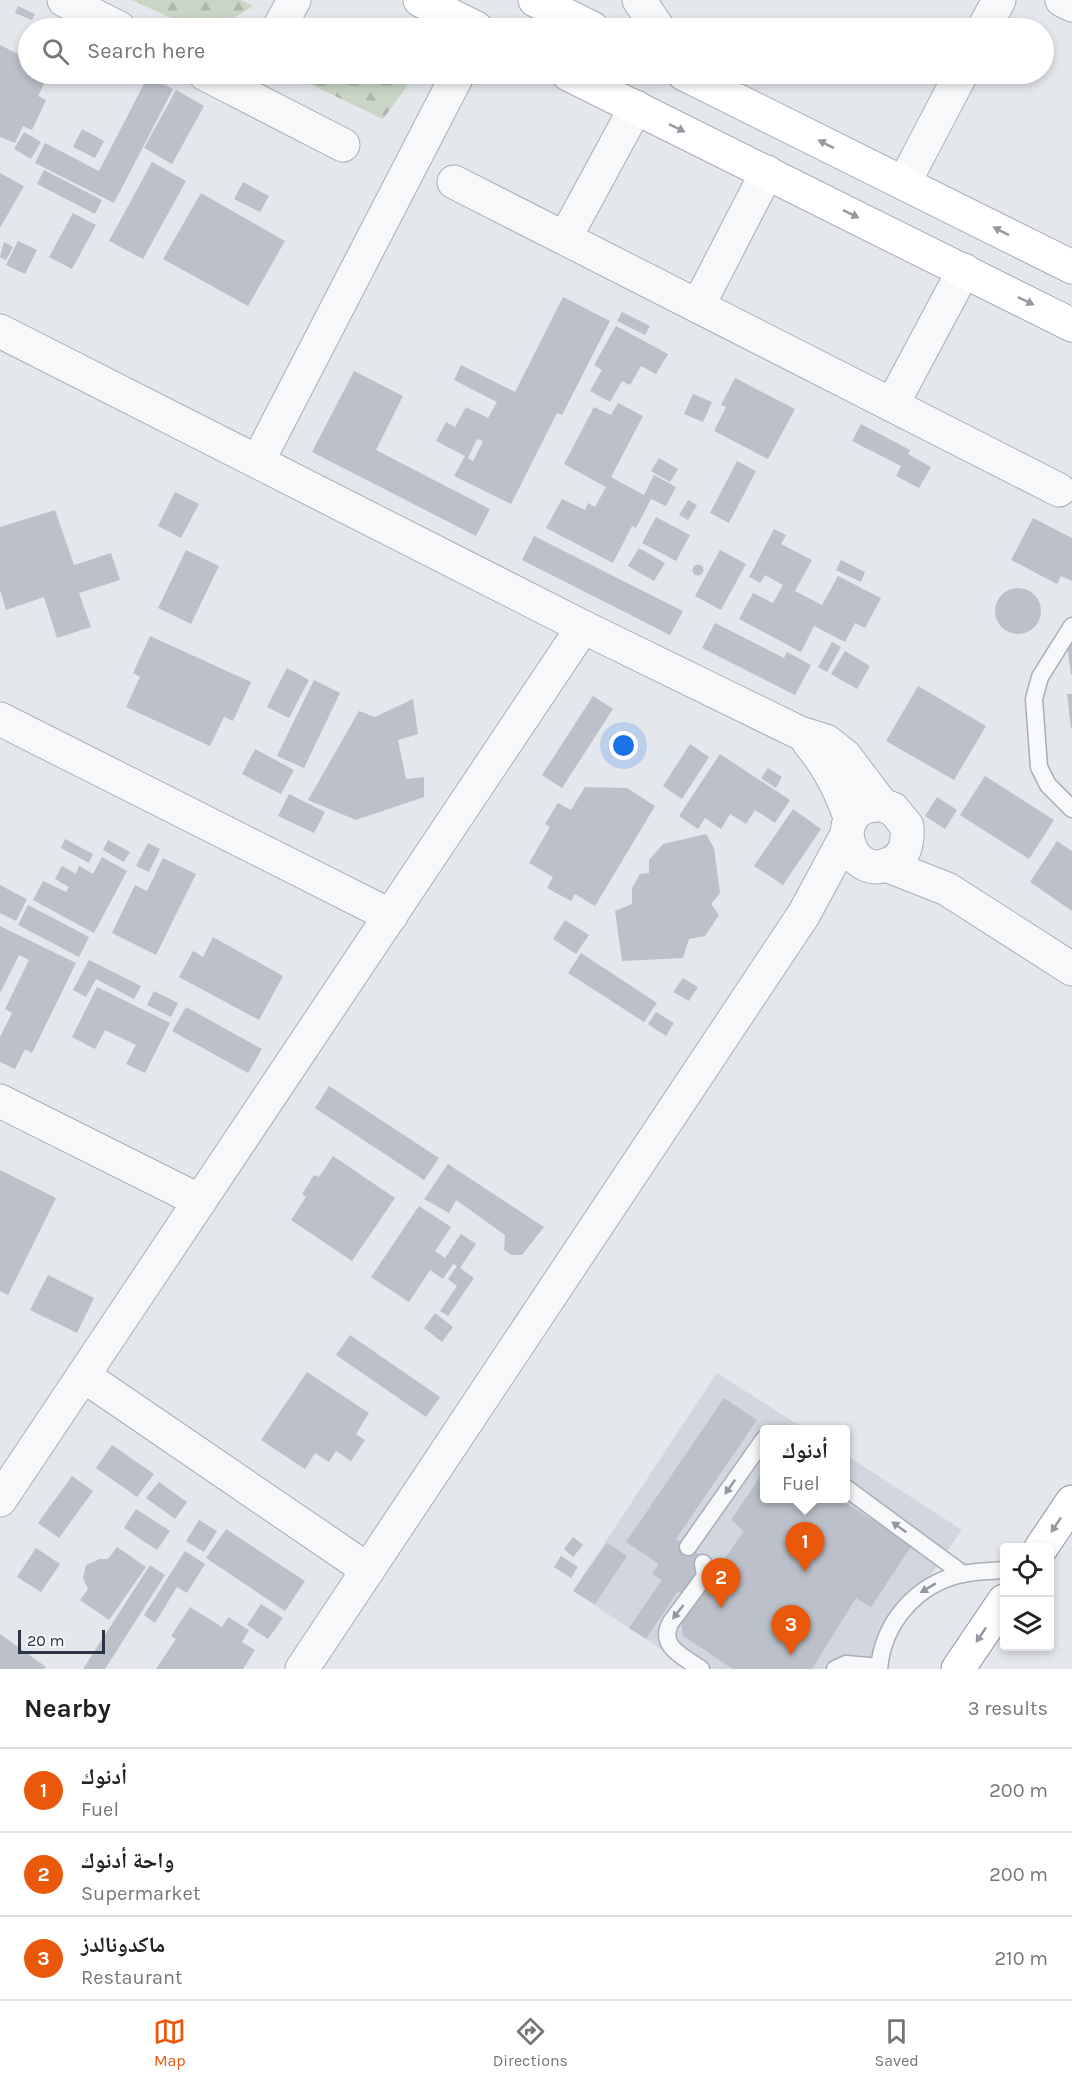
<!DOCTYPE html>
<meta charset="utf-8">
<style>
body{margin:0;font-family:Karla,"Noto Naskh Arabic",sans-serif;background:#f6f6f6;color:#222}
.controls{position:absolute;right:18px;bottom:18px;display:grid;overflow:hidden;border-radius:6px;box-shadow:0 3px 9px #0003}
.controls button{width:54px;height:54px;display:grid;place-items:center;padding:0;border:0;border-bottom:2px solid #e0e0e0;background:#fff;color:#222;font:30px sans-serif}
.scale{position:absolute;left:18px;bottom:15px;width:87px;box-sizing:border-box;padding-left:6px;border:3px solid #2b3445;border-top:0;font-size:16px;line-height:21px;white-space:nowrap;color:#2b3445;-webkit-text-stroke:4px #f4f6f9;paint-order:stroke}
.you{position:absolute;left:624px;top:746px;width:21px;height:21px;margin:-15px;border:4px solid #fff;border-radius:50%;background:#1a73e8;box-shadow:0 0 0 9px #1a73e833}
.badge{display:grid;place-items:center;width:39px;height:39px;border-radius:50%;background:#ea580c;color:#fff;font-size:20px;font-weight:700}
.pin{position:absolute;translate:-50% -50px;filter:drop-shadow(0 2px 3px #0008)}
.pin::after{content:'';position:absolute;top:32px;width:21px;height:18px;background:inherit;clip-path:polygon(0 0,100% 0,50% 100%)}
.popup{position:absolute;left:760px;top:1425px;width:90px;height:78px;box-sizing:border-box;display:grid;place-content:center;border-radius:6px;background:#fff;filter:drop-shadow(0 2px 4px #0005);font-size:20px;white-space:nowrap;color:#767676}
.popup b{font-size:22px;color:#222}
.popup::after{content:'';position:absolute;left:50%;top:100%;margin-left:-12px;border:12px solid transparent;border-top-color:#fff}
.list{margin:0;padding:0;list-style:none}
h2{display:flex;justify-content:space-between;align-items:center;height:78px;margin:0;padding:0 24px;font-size:26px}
h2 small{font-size:20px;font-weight:400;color:#767676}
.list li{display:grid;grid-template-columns:39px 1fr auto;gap:18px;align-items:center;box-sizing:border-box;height:84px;padding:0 24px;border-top:2px solid #e0e0e0}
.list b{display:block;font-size:22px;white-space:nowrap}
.list p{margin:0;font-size:20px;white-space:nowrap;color:#767676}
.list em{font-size:20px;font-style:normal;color:#767676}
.icon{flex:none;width:33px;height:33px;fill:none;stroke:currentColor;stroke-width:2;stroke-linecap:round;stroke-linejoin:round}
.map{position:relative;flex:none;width:1072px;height:1669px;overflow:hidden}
.search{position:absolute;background:#fff;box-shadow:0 3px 9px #0003;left:18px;right:18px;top:18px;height:66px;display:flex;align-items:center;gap:15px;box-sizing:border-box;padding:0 21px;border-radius:33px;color:#767676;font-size:22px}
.sheet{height:330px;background:#fff}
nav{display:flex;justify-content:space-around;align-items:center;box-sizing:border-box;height:84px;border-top:2px solid #e0e0e0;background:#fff;font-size:16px;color:#767676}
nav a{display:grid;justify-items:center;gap:3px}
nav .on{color:#ea580c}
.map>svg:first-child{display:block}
.built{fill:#d2d6de}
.forest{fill:url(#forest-firs)}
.building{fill:#bbc0ca;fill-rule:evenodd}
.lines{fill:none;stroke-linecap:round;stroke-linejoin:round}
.service-casing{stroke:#a9aeb7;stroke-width:19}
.minor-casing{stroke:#a9aeb7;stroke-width:35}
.secondary-casing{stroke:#a9aeb7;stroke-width:35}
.motorway-casing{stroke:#8b94a3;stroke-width:35}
.service{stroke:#f7f8fa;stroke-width:16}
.minor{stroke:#f7f8fa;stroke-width:33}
.secondary{stroke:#fff;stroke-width:33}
.motorway{stroke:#fff;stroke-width:33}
.oneway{fill:#959aa2}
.oneway2{fill:#9196a0}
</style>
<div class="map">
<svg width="1072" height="1669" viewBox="0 0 1072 1669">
<defs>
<pattern id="forest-firs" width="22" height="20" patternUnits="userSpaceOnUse" patternTransform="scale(1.5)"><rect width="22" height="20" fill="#c9d6c5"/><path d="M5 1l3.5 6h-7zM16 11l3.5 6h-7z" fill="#adb8ab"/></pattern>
</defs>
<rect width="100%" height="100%" fill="#e4e7ec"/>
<!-- built -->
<polygon class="built" points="717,1373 805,1429 764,1430 764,1498 846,1498 846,1455 962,1530 865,1669 691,1669 573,1591"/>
<!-- forest -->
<g class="forest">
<polygon points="132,0 241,0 253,6 218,28 193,28"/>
<polygon points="289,74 385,74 407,86 383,119"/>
</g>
<!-- building -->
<g class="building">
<polygon points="18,6 35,14 32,20 15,13"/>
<polygon points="0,45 28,59 28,74 49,74 38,96 46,100 32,130 23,126 15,143 0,137"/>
<polygon points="148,76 173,89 114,203 35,163 45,143 99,171"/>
<polygon points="176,90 204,106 172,164 144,148"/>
<polygon points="82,129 104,141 95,158 73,147"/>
<polygon points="24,132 41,142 31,159 14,149"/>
<polygon points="152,162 186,181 143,259 109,241"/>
<polygon points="44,170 102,200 95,214 37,184"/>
<polygon points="0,173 24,186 0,228"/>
<polygon points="243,182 269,196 260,212 234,199"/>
<polygon points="201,193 285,241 248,306 163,259"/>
<polygon points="73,213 96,225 72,269 49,257"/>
<polygon points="18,241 37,250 25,274 6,265"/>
<polygon points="4,242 13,247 6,260 0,257"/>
<path d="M563 297 610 321 562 415 557 413 511 504 454 476 465 456 436 441 446 422 455 427 466 407 488 418 497 402 454 380 461 365 515 392ZM477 439 483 441 473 461 468 458Z"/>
<polygon points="622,312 650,326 645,335 617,321"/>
<polygon points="616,326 668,354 656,374 641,366 630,385 622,381 610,402 590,391 602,370 594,365"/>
<polygon points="354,371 403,396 376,450 490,509 476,536 312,452"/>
<polygon points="735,378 795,409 768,459 714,431 726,407 721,405"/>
<polygon points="693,394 712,402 703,422 684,414"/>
<polygon points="618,403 643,416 611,477 644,495 654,475 676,487 666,506 651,499 636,528 632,526 613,563 546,528 562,499 585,510 588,503 595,507 606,487 564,464 594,407 611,415"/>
<polygon points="861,424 910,450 908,454 931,467 919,488 896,476 901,466 852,441"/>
<polygon points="659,458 678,469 670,482 651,471"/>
<polygon points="737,461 756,471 729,523 710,513"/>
<polygon points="175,492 199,504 181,538 158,526"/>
<polygon points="688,500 697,505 688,520 679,515"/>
<polygon points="55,510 74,565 111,553 120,580 79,593 91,627 57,638 44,597 6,610 0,590 0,527"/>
<polygon points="656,517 690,535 676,561 642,543"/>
<polygon points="1033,518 1072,538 1072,581 1061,576 1057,584 1011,560"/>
<polygon points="774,529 786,535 781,544 812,560 795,591 822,605 838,576 881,598 865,628 855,623 845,642 814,626 801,652 739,619 753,593 773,603 783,585 765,575 760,583 749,577"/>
<polygon points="534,536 683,611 670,635 522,560"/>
<polygon points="639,548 665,563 654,581 628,566"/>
<polygon points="186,550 219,566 191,624 158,608"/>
<polygon points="720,550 746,564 721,610 695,596"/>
<polygon points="841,560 865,572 861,582 836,570"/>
<circle cx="698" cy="570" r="5.5"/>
<circle cx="1018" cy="611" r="23"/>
<polygon points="715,623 784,658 787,652 811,665 795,695 702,648"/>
<polygon points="150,636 251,682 233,721 224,717 210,746 126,707 140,677 133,673"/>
<polygon points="832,642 841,647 827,672 818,667"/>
<polygon points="1072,642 1072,675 1071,675 1067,643"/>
<polygon points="845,651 870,666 857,689 831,674"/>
<polygon points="287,668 309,680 289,718 267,707"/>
<polygon points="314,680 340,693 304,768 277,756"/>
<polygon points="918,686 986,726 954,780 886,741"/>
<polygon points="1067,694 1072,694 1072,728 1071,728"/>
<polygon points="593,696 613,709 562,788 542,775"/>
<polygon points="413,699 418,734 398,740 406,779 424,777 424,797 356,820 308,800 359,711 375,717"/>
<polygon points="690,744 709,757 682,799 663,786"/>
<polygon points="255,749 294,770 281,794 242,774"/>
<polygon points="720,754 790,800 775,823 755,810 746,824 730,814 721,829 705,818 698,829 679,816"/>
<polygon points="768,768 782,777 776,788 761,778"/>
<polygon points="985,776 1054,820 1029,859 960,815"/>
<polygon points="585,787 627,788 655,806 595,906 575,894 571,901 547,888 553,877 529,863 550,827 545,824 558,803 571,810"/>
<polygon points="289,794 325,812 314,833 278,816"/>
<polygon points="937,797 957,810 945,829 925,816"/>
<polygon points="793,809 821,829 783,885 754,866"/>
<polygon points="706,834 714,848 720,893 711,904 719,915 705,936 689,939 683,958 622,961 615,911 632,904 632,888 640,874 649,873 649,860 663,844"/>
<polygon points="65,839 93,854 89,863 61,848"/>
<polygon points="108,840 130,852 124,862 103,850"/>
<polygon points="1057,841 1072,851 1072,911 1030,882"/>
<polygon points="148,843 160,849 149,872 136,866"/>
<polygon points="102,857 127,871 94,933 33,900 43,881 66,892 69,887 55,879 62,866 76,874 79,866 93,874"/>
<polygon points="163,858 196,874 156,955 112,933 135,885 147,891"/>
<polygon points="0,885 27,899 16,921 0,913"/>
<polygon points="28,905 89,937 79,957 18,925"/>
<polygon points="565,920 589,935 576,954 553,939"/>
<polygon points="0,926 76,963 32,1053 25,1049 15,1069 0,1062 0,1037 12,1013 5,1009 29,960 19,955 0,993"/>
<polygon points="213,937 283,976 259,1020 179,977 193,951 203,957"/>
<polygon points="581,953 657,1003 644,1022 568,973"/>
<polygon points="89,960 141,986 134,999 96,979 86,997 73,990"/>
<polygon points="683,978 698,987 689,1001 673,992"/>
<polygon points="97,987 170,1023 145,1073 126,1064 136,1045 105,1030 95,1049 72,1037"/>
<polygon points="154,991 178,1003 171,1017 147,1005"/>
<polygon points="186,1007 262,1049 248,1073 172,1031"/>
<polygon points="656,1012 674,1023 666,1036 648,1024"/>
<polygon points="329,1086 439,1158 424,1180 315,1108"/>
<polygon points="333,1156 395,1198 352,1261 291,1220 306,1197 302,1194 314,1175 319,1177"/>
<polygon points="448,1164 544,1227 522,1255 511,1255 504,1250 505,1235 456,1200 449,1213 424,1199"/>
<polygon points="0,1170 56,1198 8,1295 0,1291"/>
<polygon points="419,1206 451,1227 435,1251 445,1258 461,1234 476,1244 460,1268 474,1278 448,1316 440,1311 457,1286 448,1279 457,1266 453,1264 443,1279 430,1270 409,1302 371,1277"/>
<polygon points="48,1275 94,1298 77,1333 30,1310"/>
<polygon points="435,1313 453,1327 442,1342 424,1328"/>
<polygon points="350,1335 440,1397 426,1417 336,1355"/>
<polygon points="307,1372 369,1413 356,1434 365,1440 351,1461 336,1451 329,1462 315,1453 305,1469 261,1440"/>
<polygon points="724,1398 757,1420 676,1539 706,1559 683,1594 678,1591 646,1639 629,1628 662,1580 652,1574 659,1564 626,1542"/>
<polygon points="112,1445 154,1474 137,1497 96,1468"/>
<polygon points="764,1471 764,1498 838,1498 912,1545 871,1607 856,1598 812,1669 733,1669 682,1635 682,1619 744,1531 731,1520"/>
<polygon points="72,1476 93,1491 59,1538 38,1523"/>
<polygon points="159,1482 187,1502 175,1519 146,1498"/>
<polygon points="136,1509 170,1531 157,1550 124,1528"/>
<polygon points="199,1520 217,1531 204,1552 186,1541"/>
<polygon points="226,1529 305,1581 285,1611 206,1558"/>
<polygon points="573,1537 583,1545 573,1557 564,1549"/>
<polygon points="607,1543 627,1556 595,1604 573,1591"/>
<polygon points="117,1547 146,1567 109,1620 80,1600 88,1589 83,1578 86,1565 99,1559 108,1559"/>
<polygon points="36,1548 60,1564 41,1592 17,1577"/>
<polygon points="185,1551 205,1564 187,1593 177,1587 155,1623 144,1615"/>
<polygon points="561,1556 578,1567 571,1578 554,1567"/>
<polygon points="150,1565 165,1575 105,1669 83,1669"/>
<polygon points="261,1604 283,1618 268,1639 247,1625"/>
<polygon points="190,1607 222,1627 228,1617 249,1630 242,1642 255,1650 243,1669 156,1669 176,1639 171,1636"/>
<polygon points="0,1634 46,1667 44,1669 0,1669"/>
</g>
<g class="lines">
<defs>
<g id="service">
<polyline points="1072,626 1040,677 1034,699 1039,767 1048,785 1072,809"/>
<polyline points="846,1488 963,1574"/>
<polyline points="688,1547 764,1439"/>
<path d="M701 1669C684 1657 657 1646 671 1622L705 1576 703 1563"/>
<polyline points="835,1669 846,1664 879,1667"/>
<path d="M879 1669C883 1622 917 1584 962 1574 976 1571 991 1571 1004 1570"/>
</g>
<g id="minor">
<polyline points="64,0 119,28"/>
<polyline points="639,0 658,28"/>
<polyline points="1062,0 1072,5"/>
<polyline points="279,28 294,0"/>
<polyline points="984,28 999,0"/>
<polyline points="205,74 343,145"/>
<polyline points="454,182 1059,490"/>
<polyline points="904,183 961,74"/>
<polyline points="565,238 636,107"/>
<polyline points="698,306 767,172"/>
<path d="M0 331 583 627 800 733 826 741 845 756 882 805 893 809 907 826C908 839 907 852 896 860 850 892 821 802 882 805"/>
<polyline points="892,405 964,270"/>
<polyline points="258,461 458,74"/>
<polyline points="0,719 391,916"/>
<path d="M809 743C829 766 841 791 851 820"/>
<polyline points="886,865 947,889 1072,969"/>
<polyline points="0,1101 200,1201"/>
<polyline points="84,1376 368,1570"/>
<polyline points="0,1500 583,627"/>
<polyline points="302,1669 804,914 846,836"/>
</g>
<g id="secondary">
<polyline points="420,0 476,28"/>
<polyline points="535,0 592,28"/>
<polyline points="568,74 1072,325"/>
<polyline points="684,74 1072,267"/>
</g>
<g id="motorway">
<polyline points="1041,1548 1072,1502"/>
<polyline points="958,1669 1004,1601"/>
</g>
</defs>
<!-- service casing -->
<use href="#service" class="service-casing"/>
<!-- minor casing -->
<use href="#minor" class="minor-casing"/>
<!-- secondary casing -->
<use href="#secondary" class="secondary-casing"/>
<!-- motorway casing -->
<use href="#motorway" class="motorway-casing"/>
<!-- service -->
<use href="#service" class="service"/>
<!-- minor -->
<use href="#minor" class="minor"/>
<!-- secondary -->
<use href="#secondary" class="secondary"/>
<!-- motorway -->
<use href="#motorway" class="motorway"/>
</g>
<!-- one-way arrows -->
<defs><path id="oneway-solid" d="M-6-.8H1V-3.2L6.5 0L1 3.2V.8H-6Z" transform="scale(1.5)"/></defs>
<g class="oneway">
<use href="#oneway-solid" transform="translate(677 128) rotate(26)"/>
<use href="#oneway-solid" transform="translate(826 144) rotate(-153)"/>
<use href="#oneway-solid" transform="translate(851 214) rotate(26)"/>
<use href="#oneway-solid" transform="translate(1001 231) rotate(-153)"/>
<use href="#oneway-solid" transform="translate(1026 301) rotate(26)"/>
<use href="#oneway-solid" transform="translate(1056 1525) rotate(124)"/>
<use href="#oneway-solid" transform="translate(981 1635) rotate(124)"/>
</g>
<g class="oneway2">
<use href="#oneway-solid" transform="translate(730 1487) rotate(125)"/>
<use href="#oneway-solid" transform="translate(899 1527) rotate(-144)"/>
<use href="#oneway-solid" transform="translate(928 1588) rotate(149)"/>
<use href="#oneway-solid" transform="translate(678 1612) rotate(128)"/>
</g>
</svg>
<div class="controls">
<button><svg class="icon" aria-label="locate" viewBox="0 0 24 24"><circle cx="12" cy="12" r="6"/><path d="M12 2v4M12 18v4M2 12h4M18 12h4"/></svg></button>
<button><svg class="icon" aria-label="layers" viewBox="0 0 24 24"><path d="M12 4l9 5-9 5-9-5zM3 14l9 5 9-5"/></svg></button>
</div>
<div class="scale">20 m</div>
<div class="you"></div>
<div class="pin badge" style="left:805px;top:1572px">1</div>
<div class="popup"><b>أدنوك</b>Fuel</div>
<div class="pin badge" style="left:721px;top:1608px">2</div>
<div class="pin badge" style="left:791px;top:1655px">3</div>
<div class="search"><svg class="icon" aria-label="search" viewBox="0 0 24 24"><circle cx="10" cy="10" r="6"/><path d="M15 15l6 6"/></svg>Search here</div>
</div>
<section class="sheet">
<h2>Nearby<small>3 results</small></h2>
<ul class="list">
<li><span class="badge">1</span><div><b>أدنوك</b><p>Fuel</p></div><em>200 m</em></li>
<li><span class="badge">2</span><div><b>واحة أدنوك</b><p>Supermarket</p></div><em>200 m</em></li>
<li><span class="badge">3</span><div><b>ماكدونالدز</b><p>Restaurant</p></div><em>210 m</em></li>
</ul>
</section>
<nav>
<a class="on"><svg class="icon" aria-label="map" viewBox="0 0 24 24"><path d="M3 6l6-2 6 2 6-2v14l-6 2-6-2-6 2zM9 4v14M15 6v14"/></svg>Map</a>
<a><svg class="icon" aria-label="directions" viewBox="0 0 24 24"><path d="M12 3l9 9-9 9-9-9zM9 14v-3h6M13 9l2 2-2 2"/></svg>Directions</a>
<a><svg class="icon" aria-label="saved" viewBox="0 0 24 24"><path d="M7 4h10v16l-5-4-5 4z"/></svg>Saved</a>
</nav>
